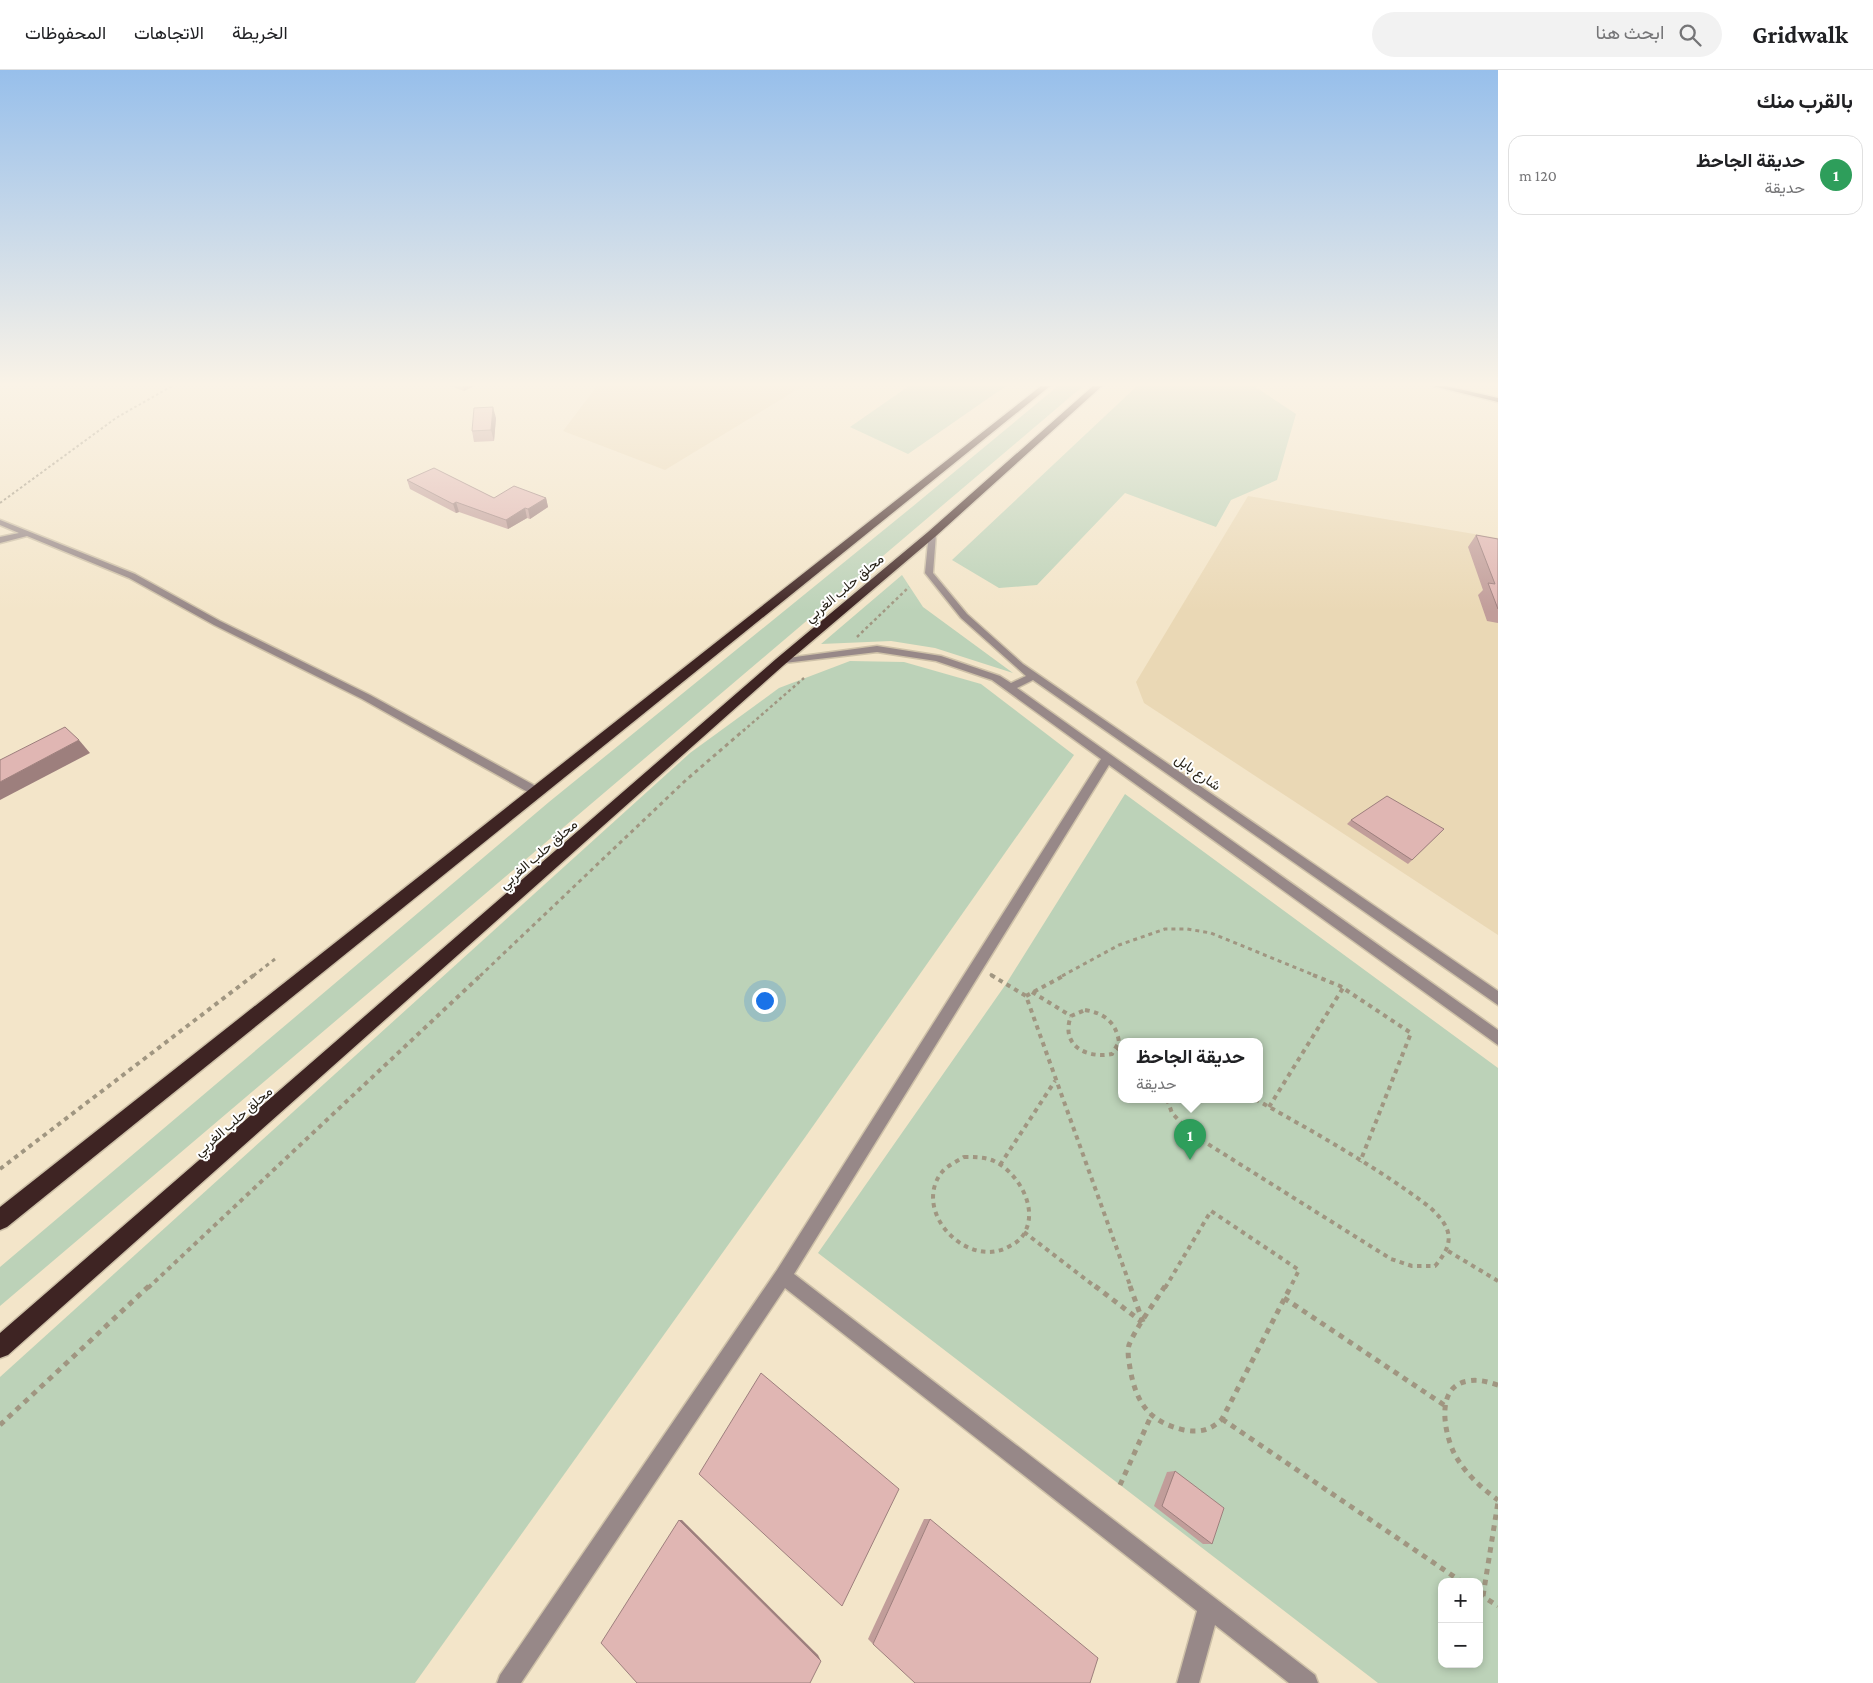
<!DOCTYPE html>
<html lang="ar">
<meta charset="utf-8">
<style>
body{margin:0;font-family:"Crimson Pro",Vazirmatn,serif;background:#f2f2f2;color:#202124;direction:rtl}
.controls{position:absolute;right:15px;bottom:15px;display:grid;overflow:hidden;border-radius:10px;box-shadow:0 2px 8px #0003}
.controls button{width:45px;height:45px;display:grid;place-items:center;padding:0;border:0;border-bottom:1px solid #e0e0e0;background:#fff;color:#202124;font:25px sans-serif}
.you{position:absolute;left:764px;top:930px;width:18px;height:18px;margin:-12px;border:4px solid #fff;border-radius:50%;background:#1a73e8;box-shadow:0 0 0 8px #1a73e833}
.badge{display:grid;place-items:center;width:32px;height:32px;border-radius:50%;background:#1987ad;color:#fff;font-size:16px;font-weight:700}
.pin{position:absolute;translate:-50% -41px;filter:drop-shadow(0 1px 2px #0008)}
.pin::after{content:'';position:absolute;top:26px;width:18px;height:15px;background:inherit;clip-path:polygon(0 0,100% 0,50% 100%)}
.popup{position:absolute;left:1118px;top:968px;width:145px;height:65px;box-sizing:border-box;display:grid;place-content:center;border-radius:10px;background:#fff;filter:drop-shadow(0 1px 4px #0005);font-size:16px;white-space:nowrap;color:#757577}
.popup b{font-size:19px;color:#202124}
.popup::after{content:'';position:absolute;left:50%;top:100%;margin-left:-10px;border:10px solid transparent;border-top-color:#fff}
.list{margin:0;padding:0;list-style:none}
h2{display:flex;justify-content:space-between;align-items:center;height:65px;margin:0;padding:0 20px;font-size:21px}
h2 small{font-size:16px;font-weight:400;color:#757577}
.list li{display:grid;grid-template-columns:32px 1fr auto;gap:15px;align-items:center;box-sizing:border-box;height:80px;margin:0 10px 10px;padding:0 10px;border:1px solid #e0e0e0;border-radius:15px}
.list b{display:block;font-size:19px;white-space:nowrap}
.list p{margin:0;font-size:16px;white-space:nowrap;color:#757577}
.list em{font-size:16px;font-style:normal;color:#757577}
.icon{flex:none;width:28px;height:28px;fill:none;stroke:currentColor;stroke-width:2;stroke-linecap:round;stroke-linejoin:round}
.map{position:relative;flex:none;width:1498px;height:1613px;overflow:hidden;direction:ltr}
header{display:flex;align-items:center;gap:30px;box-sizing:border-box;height:70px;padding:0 25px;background:#fff;border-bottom:1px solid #e0e0e0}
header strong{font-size:24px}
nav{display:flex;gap:28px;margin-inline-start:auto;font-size:18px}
.search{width:350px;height:45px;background:#f2f2f2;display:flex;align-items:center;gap:12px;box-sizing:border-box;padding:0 18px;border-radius:28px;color:#757577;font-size:19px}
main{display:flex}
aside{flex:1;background:#fff}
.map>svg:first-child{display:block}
.built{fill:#ead8b5}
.green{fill:#bcd2b8;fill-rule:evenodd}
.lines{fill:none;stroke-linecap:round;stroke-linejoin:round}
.minor-casing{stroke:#cec1a8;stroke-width:3}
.major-casing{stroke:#cec1a8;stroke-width:3}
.highway-casing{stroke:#cec1a8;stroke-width:3}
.path-far4{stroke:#a09681;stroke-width:2;stroke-dasharray:2.5 2.5;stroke-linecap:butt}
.path-far3{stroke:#a09681;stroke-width:2.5;stroke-dasharray:3 3;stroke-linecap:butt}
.path-far2{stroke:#a09681;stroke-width:3;stroke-dasharray:4 4;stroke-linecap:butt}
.path-far1{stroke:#a09681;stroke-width:4;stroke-dasharray:4.5 4.5;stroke-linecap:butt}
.path{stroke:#a09681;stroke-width:5;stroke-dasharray:5.5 5.5;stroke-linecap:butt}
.minor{fill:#978888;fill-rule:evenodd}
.major{fill:#563e3c;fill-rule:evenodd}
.highway{fill:#3e2423;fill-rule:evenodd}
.wall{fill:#c19d9a}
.shaded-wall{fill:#9d7f7d}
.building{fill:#e0b6b3;stroke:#9d7f7d}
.labels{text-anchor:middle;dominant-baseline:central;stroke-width:4;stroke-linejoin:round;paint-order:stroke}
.street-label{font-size:14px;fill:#231e14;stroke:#fff}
</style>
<header>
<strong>Gridwalk</strong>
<div class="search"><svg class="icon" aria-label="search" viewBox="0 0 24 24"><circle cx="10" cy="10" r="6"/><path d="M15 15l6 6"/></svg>ابحث هنا</div>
<nav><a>الخريطة</a><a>الاتجاهات</a><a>المحفوظات</a></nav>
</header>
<main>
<aside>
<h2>بالقرب منك<small></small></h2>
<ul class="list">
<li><span class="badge" style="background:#2e9e5b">1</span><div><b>حديقة الجاحظ</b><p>حديقة</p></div><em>120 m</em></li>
</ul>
</aside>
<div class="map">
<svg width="1498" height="1613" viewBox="0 0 1498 1613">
<rect width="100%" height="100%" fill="#f3e5c9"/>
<!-- built -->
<g class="built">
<polygon points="597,316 803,316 665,400 563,361"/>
<polygon points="1248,426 1498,468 1498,865 1144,633 1136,612"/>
</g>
<!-- green -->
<g class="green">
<polygon points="909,316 1006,316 908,384 850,357"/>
<polygon points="1058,316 1083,316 0,1236 0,1197 549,732 912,437"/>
<polygon points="1137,316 1254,316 1296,344 1277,410 1231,430 1216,457 1125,423 1037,515 999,518 952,490"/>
<polygon points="902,505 923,537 1013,603 935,578 891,571 821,574"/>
<polygon points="850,591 904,592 981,614 1074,685 806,1066 415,1613 0,1613 0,1307 690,683 779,618"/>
<path d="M1125 724 1498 998V1613H1378L818 1183 1006 914ZM1121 971H1259V1029H1121ZM1442 1512H1479V1594H1442Z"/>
</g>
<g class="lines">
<defs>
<g id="minor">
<polygon points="0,450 135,504 220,551 370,625 541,719 543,722 541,725 533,725 362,629 214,555 129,508 27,466 0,473 0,467 19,463 0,455"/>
<polygon points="929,462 936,464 933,503 967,544 1023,594 1498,921 1498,935 1033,610 1017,618 1498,960 1498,975 1109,695 794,1204 1315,1605 1318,1613 1289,1613 1215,1555 1199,1613 1177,1613 1197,1541 785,1218 521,1613 497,1613 500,1605 777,1200 1101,689 992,610 936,591 877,582 776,594 775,592 780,589 877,576 941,586 1000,606 1011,613 1026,606 961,548 925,503"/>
</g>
<polygon id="major" points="1433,316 1446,316 1498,328 1498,332"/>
<g id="highway">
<polygon points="1041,316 1050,316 7,1157 0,1160 0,1137"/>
<polygon points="1093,316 1102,316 936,466 784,595 8,1285 0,1288 0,1263 776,589 928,462"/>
</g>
</defs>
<!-- minor casing -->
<use href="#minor" class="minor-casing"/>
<!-- major casing -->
<use href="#major" class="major-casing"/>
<!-- highway casing -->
<use href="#highway" class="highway-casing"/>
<!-- path-far4 -->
<polyline class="path-far4" points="0,433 116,348 172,316"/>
<!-- path-far3 -->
<g class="path-far3">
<polyline points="857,567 909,517"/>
<polyline points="743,661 804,608"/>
</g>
<!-- path-far2 -->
<g class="path-far2">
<polyline points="990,904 993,906"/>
<polyline points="253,906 275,889"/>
<polyline points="480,906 686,710 744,660"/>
<polyline points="1062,906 1119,875 1165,859 1187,859 1211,863 1316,906"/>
</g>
<!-- path-far1 -->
<g class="path-far1">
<polyline points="991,905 1026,926 1131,1218"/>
<polyline points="1313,905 1340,916 1411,963 1360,1092"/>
<polyline points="1032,922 1071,946"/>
<polyline points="1026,926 1065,905"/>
<path d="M1085 940C1104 943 1116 952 1119 972L1112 984C1086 989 1060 975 1071 946Z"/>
<polyline points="1117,978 1121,981"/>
<path d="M1167 1029 1172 1043 1192 1064 1391 1189 1412 1196H1435C1445 1184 1454 1171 1445 1155 1436 1139 1417 1128 1402 1117 1355 1085 1305 1057 1255 1029"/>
<polyline points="1269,1037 1343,918"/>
<path d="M964 1087C974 1087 985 1087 994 1091 1015 1101 1034 1130 1028 1154 1025 1165 1020 1171 1010 1176 967 1201 911 1141 942 1102 947 1096 957 1091 964 1087Z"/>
<polyline points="1000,1095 1055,1011"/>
<polyline points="0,1099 254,905"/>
<polyline points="1024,1162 1097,1218"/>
<polyline points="1448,1181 1498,1211"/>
<polyline points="148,1218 481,905"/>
<polyline points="1165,1218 1211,1141 1299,1200 1290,1218"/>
</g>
<!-- path -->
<g class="path">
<polyline points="1095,1216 1142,1252"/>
<polyline points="1130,1216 1143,1252"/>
<path d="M1165 1216C1155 1232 1135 1259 1129 1275 1127 1282 1129 1292 1130 1298 1136 1333 1149 1352 1184 1360 1200 1363 1211 1360 1222 1349L1291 1216"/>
<polyline points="1284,1228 1444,1335"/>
<path d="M1498 1315C1488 1312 1479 1309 1468 1311 1435 1316 1444 1362 1454 1383 1464 1402 1480 1417 1498 1430"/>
<polyline points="1222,1349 1462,1512"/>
<polyline points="0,1355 149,1216"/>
<polyline points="1120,1415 1152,1344"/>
<polyline points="1479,1524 1498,1536"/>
<polyline points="1483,1526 1498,1432"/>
</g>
<!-- minor -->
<use href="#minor" class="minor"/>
<!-- major -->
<use href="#major" class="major"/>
<!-- highway -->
<use href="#highway" class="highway"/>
</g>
<!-- wall -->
<g class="wall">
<polygon points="451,316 474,316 464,321"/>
<polygon points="496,348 494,371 474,372 472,361"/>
<polygon points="407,410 494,428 546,428 548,437 530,449 527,448 508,459 459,442 456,443 410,419"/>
<polygon points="1476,465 1498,469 1498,553 1487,551 1478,525 1483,520 1468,477"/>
<polygon points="1351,750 1444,759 1408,794 1347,754"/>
<polygon points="1175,1401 1212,1474 1203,1474 1154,1436 1167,1402"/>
<polygon points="924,1449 930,1449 873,1574 868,1569"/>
</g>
<!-- shaded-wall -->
<g class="shaded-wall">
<polygon points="463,316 474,316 464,321"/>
<polygon points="493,337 496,348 494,371 491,360"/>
<polygon points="546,428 548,437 530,449 528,439"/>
<polygon points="456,432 459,442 456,443 453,434"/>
<polygon points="525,438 527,448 508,459 506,450"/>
<polygon points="79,670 90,683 0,730 0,712"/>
<polygon points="679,1450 682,1450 818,1585 821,1591"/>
</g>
<!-- building -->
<g class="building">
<polygon points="493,337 491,360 472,361 474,338"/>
<polygon points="434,398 494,428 514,416 546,428 528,439 525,438 506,450 456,432 453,434 407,410"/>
<polygon points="1476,465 1498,469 1498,539 1488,513 1495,514"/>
<polygon points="65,657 79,670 0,712 0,690"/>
<polygon points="1387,726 1444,759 1412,790 1351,750"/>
<polygon points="761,1303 899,1419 842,1536 699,1404"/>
<polygon points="1175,1401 1224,1438 1212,1474 1162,1436"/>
<polygon points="930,1449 1098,1588 1090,1613 915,1613 873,1574"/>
<polygon points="679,1450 821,1591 810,1613 637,1613 601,1573"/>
</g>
<!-- sky -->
<linearGradient id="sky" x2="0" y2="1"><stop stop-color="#97bfeb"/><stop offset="0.58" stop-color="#faf3e7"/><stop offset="1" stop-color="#faf3e7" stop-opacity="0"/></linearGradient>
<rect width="1498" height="542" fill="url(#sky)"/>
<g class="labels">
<!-- street labels -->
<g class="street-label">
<text transform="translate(844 518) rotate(-40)">محلق حلب الغربي</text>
<text transform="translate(1198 702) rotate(35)">شارع بابل</text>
<text transform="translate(538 784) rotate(-41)">محلق حلب الغربي</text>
<text transform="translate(233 1051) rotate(-41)">محلق حلب الغربي</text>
</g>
</g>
</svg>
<div class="controls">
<button>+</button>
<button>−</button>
</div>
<div class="you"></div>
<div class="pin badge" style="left:1190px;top:1090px;background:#2e9e5b">1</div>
<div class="popup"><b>حديقة الجاحظ</b>حديقة</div>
</div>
</main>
